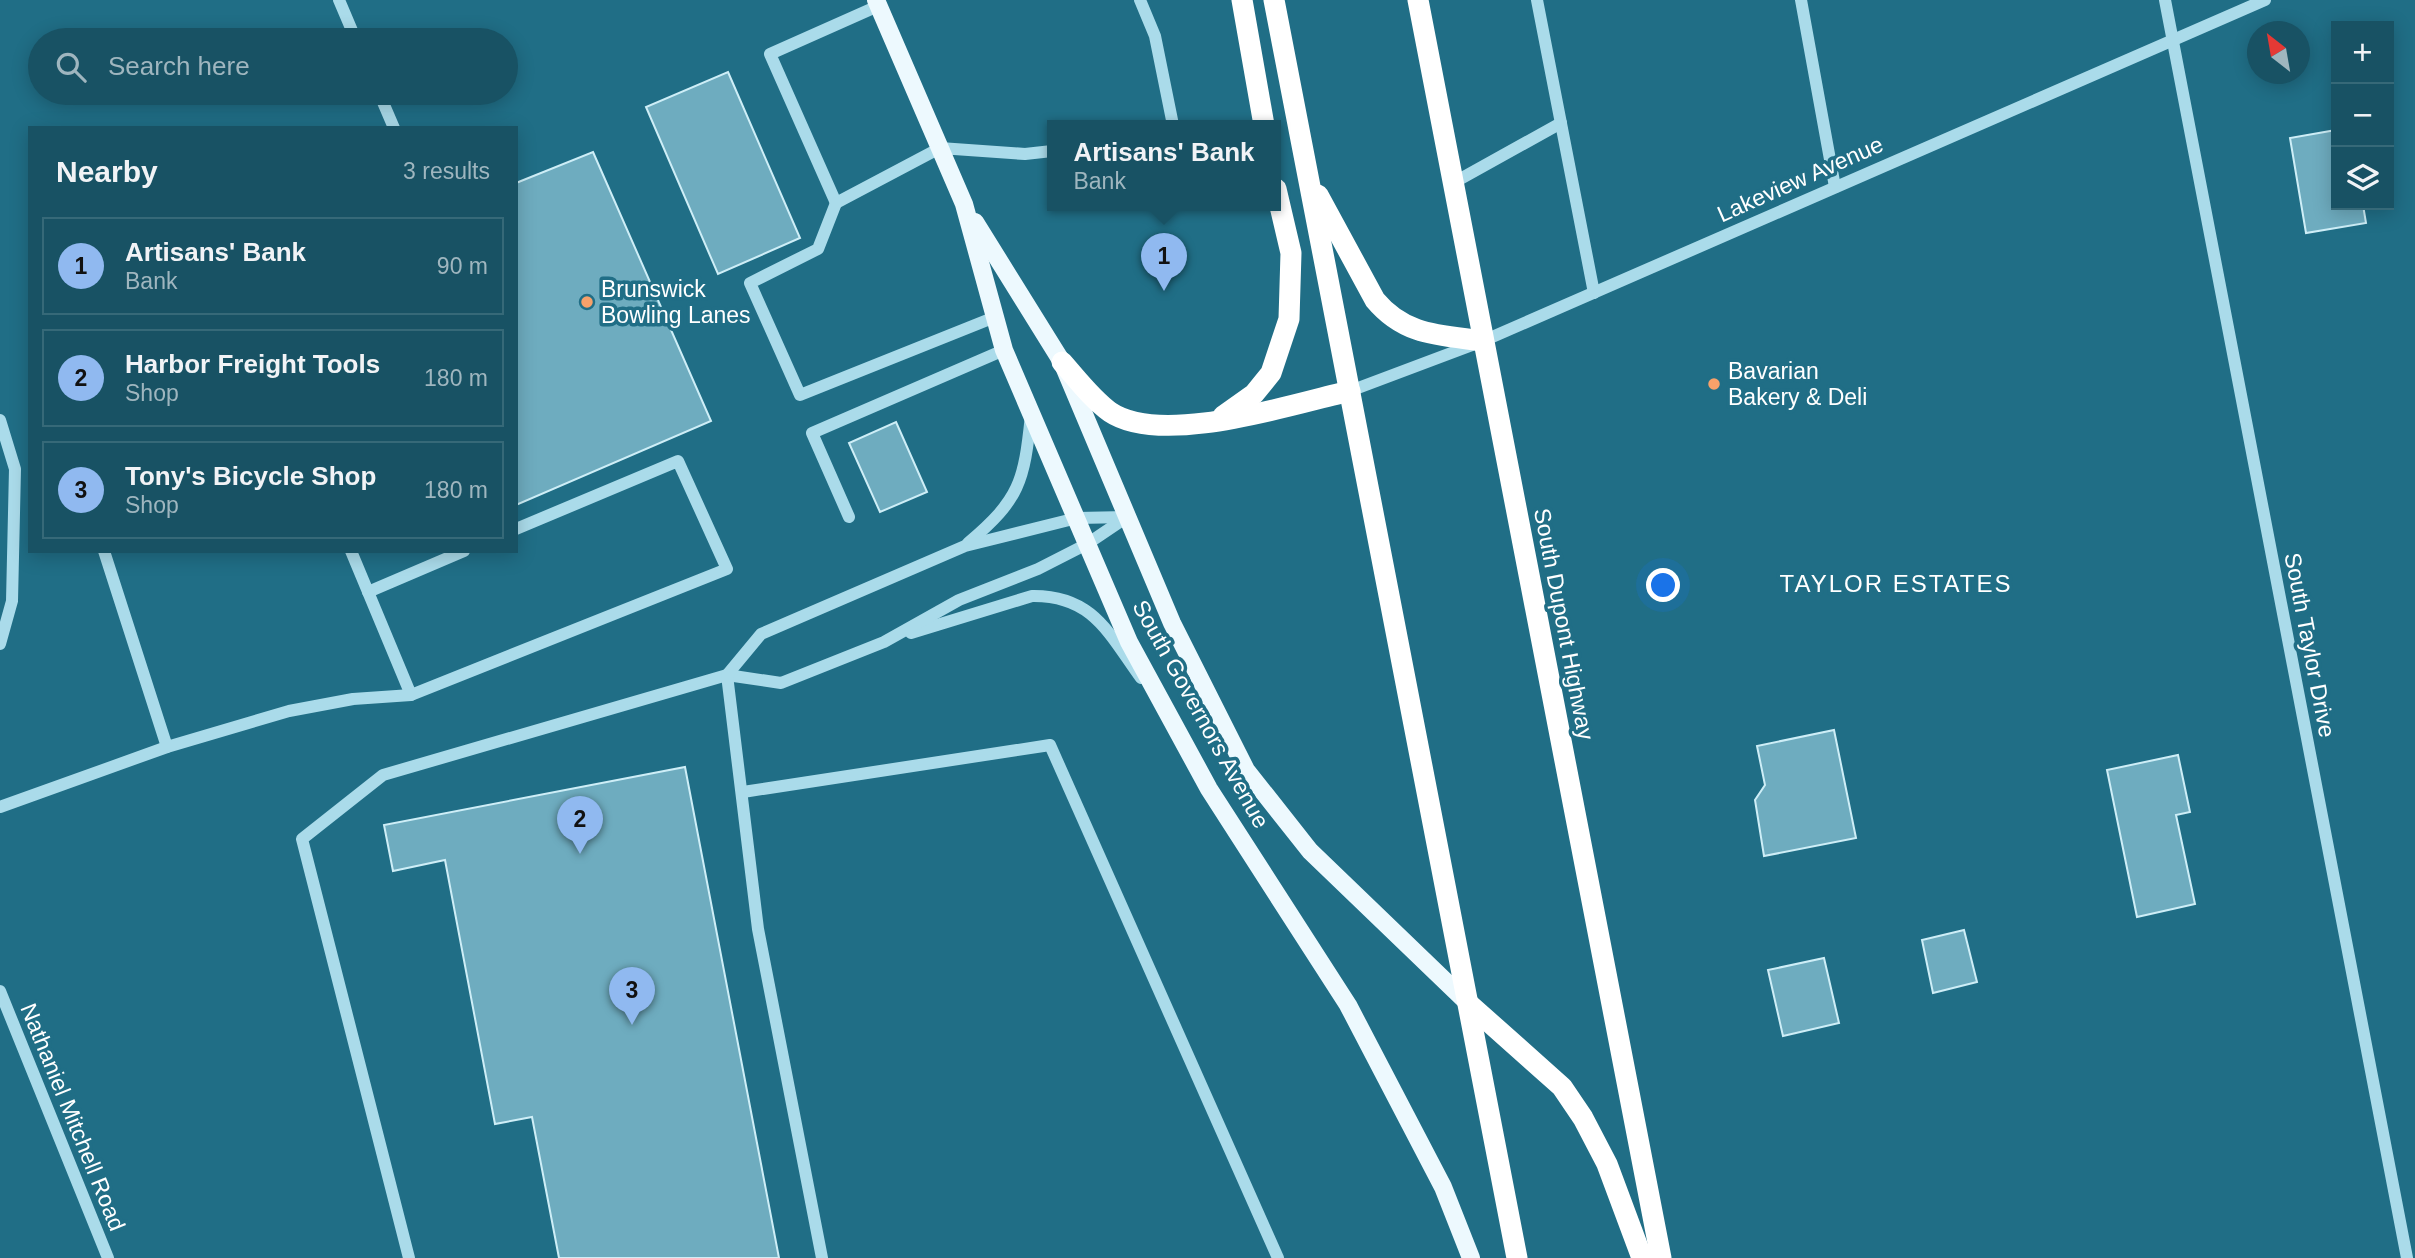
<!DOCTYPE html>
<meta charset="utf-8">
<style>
body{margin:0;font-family:Arial,sans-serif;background:#255c6d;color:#f1f3f6}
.controls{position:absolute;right:21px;top:21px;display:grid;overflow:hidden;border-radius:0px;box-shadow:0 4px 18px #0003}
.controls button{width:63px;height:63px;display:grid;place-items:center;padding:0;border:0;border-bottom:2px solid #366978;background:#185264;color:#f1f3f6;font:35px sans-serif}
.compass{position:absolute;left:2247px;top:21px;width:63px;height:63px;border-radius:50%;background:#185264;box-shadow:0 4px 18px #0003;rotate:329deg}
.you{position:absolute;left:1664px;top:586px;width:24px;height:24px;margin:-18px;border:5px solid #fff;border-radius:50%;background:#1a73e8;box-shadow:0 0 0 10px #1a73e833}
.badge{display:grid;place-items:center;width:46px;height:46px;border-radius:50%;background:#90b9f0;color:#111;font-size:23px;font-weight:700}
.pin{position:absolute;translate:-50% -58px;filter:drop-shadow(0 2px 4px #0008)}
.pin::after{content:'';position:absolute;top:37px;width:24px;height:21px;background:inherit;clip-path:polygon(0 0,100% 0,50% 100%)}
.popup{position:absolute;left:1047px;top:120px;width:234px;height:91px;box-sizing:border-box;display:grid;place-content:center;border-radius:0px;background:#185264;filter:drop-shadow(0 2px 5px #0005);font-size:23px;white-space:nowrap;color:#9fb6bf}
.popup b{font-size:26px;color:#f1f3f6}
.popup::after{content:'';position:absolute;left:50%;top:100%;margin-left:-14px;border:14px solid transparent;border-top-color:#185264}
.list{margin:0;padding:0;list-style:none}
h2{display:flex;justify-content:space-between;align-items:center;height:91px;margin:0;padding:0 28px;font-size:30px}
h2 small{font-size:23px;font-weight:400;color:#9fb6bf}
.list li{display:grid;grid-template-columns:46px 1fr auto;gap:21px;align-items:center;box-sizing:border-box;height:98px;margin:0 14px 14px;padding:0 14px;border:2px solid #366978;border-radius:0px}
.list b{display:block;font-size:26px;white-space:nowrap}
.list p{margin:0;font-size:23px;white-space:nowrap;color:#9fb6bf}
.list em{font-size:23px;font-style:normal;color:#9fb6bf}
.icon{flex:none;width:38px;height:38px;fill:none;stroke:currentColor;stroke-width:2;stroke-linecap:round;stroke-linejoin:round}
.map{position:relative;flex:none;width:2415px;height:1258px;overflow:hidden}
.search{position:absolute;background:#185264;box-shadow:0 4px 18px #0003;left:28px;top:28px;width:490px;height:77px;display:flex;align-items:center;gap:18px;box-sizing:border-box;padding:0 24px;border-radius:38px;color:#9fb6bf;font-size:26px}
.panel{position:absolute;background:#185264;box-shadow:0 4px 18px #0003;left:28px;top:126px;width:490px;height:427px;border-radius:0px}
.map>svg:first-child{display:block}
.building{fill:#6eacbf;stroke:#ceeef7;stroke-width:2}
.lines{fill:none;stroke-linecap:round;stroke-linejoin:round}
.minor{stroke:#aadbea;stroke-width:12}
.major{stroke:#edf9fe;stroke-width:18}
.highway{stroke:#fff;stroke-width:21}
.poi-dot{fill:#f7a16a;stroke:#206e86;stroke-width:2.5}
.labels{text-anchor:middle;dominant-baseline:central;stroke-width:7;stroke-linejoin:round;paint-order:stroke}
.street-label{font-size:23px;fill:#fff;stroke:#206e86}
.poi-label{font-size:23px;fill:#fff;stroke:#206e86;text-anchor:start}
.neighbourhood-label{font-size:24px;letter-spacing:2px;fill:#fff;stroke:#206e86}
</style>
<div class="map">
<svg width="2415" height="1258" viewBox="0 0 2415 1258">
<rect width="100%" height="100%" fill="#206e86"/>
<!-- building -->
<g class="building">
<polygon points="728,72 800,238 718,274 646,107"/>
<polygon points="2336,130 2336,205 2363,205 2366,223 2306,233 2290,138"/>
<polygon points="593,152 711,421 516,505 516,183"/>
<polygon points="896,422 927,492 880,512 849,443"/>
<polygon points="1834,730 1856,838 1764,856 1755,800 1765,785 1757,746"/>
<polygon points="2178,755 2190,812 2176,815 2195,904 2137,917 2107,770"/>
<polygon points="685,767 779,1258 559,1258 532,1117 495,1124 445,860 393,871 384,825"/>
<polygon points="1964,930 1977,982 1933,993 1922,940"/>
<polygon points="1824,958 1839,1023 1783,1036 1768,970"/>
</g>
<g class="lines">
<!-- minor -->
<g class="minor">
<polyline points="339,0 356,40"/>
<polyline points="1140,0 1155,36 1173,125"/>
<polyline points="1537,0 1594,293"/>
<polyline points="1801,0 1835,187"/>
<polyline points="2165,0 2407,1258"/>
<polyline points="878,6 770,54 836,203 940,148 1025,154 1052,151"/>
<polyline points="379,93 394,128"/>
<polyline points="1453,183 1561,123"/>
<polyline points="836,203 818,249 750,283 800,395 995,317"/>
<polyline points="1350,391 1483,341 2265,0"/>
<polyline points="0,420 15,469 12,601 0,644"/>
<polyline points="849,517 812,433 1004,350"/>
<path d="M968 543C1020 499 1024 482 1031 415"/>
<polyline points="104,551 167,747"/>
<polyline points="351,551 411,695"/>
<polyline points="368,592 464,551"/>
<path d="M911 633 1032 596C1093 595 1109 634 1141 678"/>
<polyline points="743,792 1050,745 1278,1258"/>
<polyline points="0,807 167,747 289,711 353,699 411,695 727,569 678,461 516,529"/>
<polyline points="0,991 108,1258"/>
<polyline points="409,1258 302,839 383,775 727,675 781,683 884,642 959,600 1038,569 1087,544 1127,517"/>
<polyline points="822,1258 758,929 727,675 761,634 965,546 1077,518 1127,517"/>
</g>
<!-- major -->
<g class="major">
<polyline points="876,0 964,204 1004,350 1129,642 1209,789 1348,1005 1443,1187 1471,1258"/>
<polyline points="975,222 1062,362 1172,623 1246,770 1310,851 1470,1005"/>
</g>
<!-- highway -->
<g class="highway">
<polyline points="1242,0 1264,125"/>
<polyline points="1274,0 1517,1258"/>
<polyline points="1418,0 1661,1258"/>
<path d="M1318 195 1375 300C1405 336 1440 335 1483 341"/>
<path d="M1062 362C1077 379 1092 399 1110 412 1162 447 1292 404 1350 391"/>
<polyline points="1223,416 1254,394 1271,373 1289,319 1291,253 1276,189"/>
<polyline points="1470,1005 1562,1087 1583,1118 1607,1164 1642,1258"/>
</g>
</g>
<!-- markers -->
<g class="poi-dot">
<circle cx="587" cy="302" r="7"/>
<circle cx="1714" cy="384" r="7"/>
</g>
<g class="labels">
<!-- street labels -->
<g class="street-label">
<text transform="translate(1800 179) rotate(-24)">Lakeview Avenue</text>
<text transform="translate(1564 624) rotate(79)">South Dupont Highway</text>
<text transform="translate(2310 645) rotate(79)">South Taylor Drive</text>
<text transform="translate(1201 714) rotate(61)">South Governors Avenue</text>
<text transform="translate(73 1117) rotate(68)">Nathaniel Mitchell Road</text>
</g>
<!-- poi labels -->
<g class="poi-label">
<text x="601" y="289">Brunswick<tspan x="601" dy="26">Bowling Lanes</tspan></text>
<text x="1728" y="371">Bavarian<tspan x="1728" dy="26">Bakery &amp; Deli</tspan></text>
</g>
<!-- neighbourhood labels -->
<g class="neighbourhood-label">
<text x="1896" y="583">TAYLOR ESTATES</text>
</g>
</g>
</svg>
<div class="controls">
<button>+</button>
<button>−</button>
<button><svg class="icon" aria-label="layers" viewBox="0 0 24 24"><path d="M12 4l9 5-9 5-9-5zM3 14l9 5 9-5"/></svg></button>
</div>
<svg class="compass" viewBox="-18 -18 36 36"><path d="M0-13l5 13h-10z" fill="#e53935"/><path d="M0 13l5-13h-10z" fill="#9fb6bf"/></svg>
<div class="you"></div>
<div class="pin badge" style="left:1164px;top:291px">1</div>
<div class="popup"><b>Artisans' Bank</b>Bank</div>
<div class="pin badge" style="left:580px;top:854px">2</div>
<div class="pin badge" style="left:632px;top:1025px">3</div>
<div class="search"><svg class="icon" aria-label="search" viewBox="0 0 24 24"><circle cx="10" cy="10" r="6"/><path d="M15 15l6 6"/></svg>Search here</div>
<section class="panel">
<h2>Nearby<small>3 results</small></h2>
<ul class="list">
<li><span class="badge">1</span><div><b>Artisans' Bank</b><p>Bank</p></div><em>90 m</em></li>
<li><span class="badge">2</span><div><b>Harbor Freight Tools</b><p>Shop</p></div><em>180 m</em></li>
<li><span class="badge">3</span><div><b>Tony's Bicycle Shop</b><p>Shop</p></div><em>180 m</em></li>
</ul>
</section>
</div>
